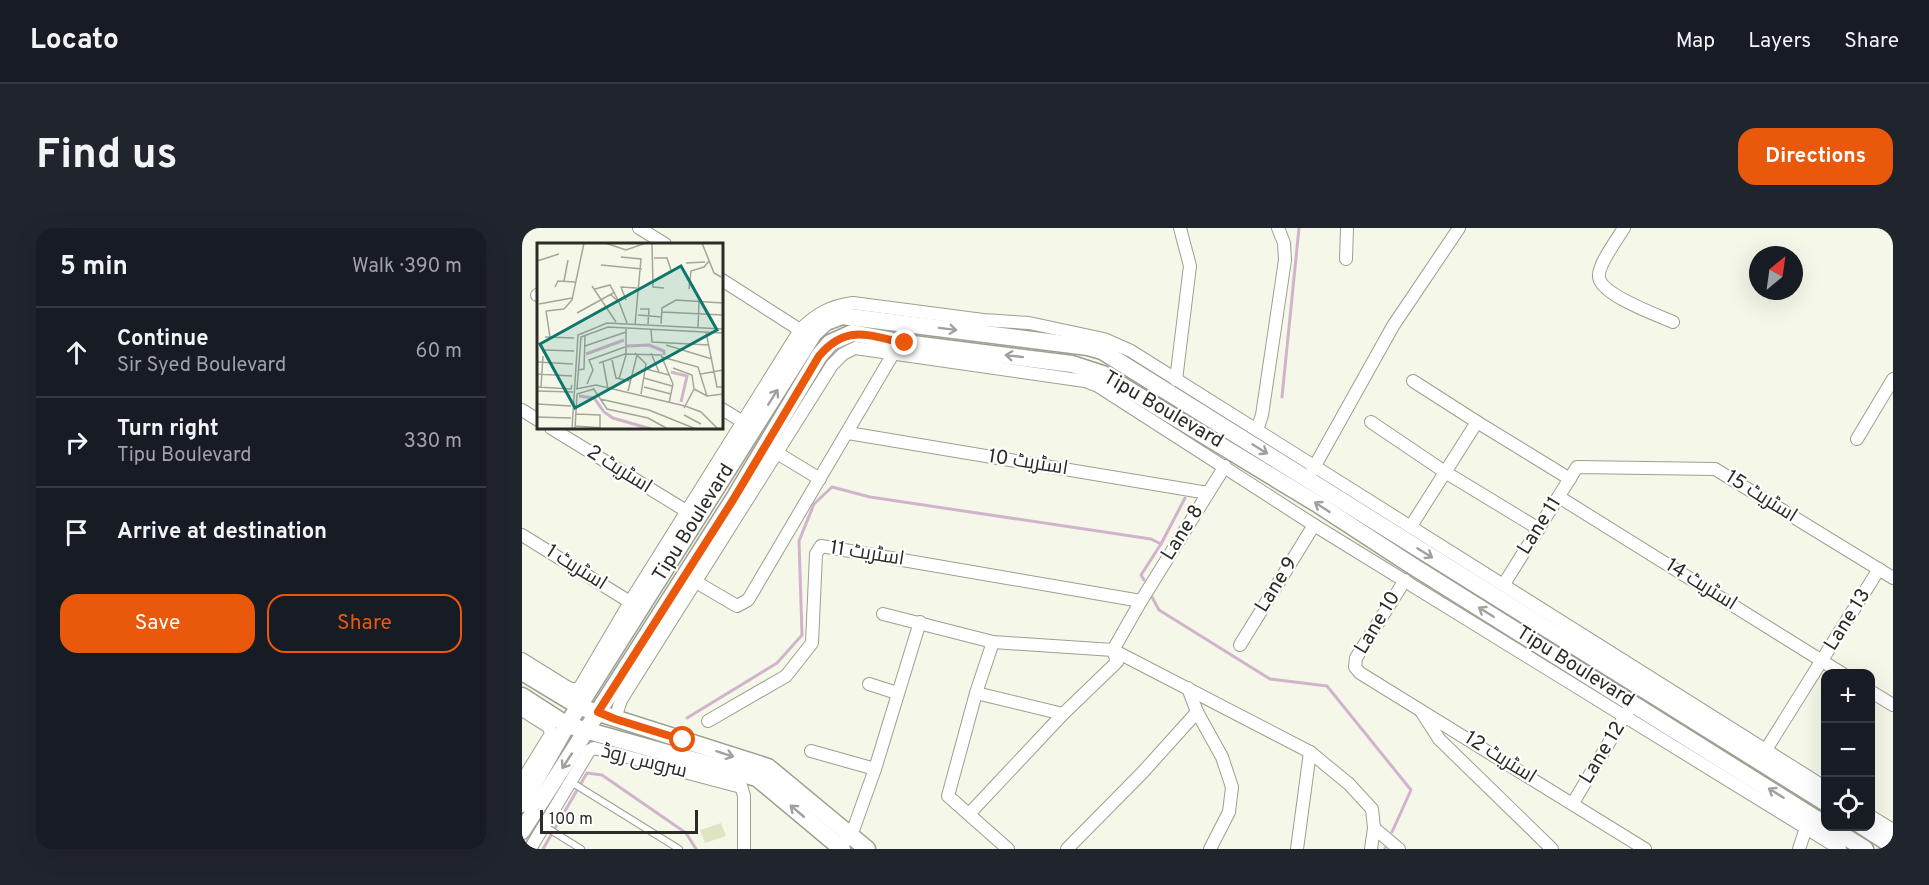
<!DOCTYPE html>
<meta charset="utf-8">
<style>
body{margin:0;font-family:Overpass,Cairo,sans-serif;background:#20242c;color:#f1f3f6}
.controls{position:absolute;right:18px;bottom:18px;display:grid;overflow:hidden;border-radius:12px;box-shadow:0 6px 24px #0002}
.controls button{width:54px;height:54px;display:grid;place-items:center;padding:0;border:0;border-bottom:2px solid #363941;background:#171b24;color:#f1f3f6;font:30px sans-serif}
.compass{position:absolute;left:1227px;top:18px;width:54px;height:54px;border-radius:50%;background:#171b24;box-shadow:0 6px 24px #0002;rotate:29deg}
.scale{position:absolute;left:18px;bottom:15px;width:158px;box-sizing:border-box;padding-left:6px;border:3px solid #2b2c26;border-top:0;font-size:16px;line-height:21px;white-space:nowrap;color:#2b2c26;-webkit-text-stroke:4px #fff;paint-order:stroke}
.stop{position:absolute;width:18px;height:18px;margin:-14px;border:4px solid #ea580c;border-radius:50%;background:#fff}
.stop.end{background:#ea580c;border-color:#fff;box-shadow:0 2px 6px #0008}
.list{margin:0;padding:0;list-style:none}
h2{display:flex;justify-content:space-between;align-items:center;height:78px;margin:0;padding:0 24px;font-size:26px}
h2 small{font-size:20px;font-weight:400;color:#9ea1a6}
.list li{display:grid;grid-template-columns:39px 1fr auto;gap:18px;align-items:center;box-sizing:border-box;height:90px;padding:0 24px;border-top:2px solid #363941}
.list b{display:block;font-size:22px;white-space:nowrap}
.list p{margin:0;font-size:20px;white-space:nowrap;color:#9ea1a6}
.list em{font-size:20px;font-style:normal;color:#9ea1a6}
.actions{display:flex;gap:12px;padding:18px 24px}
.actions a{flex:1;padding:14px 0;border:2px solid #ea580c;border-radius:18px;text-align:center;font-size:21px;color:#ea580c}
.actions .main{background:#ea580c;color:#fff}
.icon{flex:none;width:33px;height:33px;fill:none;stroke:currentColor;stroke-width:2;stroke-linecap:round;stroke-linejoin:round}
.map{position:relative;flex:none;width:1371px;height:621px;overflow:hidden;border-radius:18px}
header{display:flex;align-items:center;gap:36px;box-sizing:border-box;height:84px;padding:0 30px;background:#171b24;border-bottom:2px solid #363941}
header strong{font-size:28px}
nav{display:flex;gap:33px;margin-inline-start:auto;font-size:21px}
.intro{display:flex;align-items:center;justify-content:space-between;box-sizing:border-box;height:144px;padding:0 36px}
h1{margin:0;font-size:42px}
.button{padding:15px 27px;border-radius:18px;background:#ea580c;color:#fff;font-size:21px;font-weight:700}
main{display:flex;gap:36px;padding:0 36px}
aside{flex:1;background:#171b24;border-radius:18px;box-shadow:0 6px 24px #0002}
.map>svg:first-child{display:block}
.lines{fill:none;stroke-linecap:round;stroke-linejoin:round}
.stream{stroke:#d1b4cc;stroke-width:3}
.building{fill:#dfe5c2}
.lane-casing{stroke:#9d9f91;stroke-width:8}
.street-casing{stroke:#9d9f91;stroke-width:14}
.secondary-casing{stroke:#9d9f91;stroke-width:19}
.lane{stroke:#fff;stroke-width:6}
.street{stroke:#fff;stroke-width:12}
.secondary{stroke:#fff;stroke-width:16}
.oneway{stroke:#a0a09d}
.route{stroke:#ea580c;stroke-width:8}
.labels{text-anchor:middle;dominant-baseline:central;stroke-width:4.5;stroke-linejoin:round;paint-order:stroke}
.street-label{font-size:20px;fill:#2b2c26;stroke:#fff}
.inset-river{fill:none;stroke:#d1b4cc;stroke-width:3}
.inset-road{fill:none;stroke:#a4a69b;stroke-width:1.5}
.view{fill:#0f766e;fill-opacity:0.15;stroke:#0f766e;stroke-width:3}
.inset-edge{fill:none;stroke:#2b2c26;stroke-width:3}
</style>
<header>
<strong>Locato</strong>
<nav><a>Map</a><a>Layers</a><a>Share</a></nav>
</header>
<div class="intro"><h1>Find us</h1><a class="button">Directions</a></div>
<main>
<aside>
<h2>5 min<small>Walk · 390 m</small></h2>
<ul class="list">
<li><svg class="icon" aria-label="ahead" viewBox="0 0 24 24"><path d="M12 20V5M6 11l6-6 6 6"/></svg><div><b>Continue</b><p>Sir Syed Boulevard</p></div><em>60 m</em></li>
<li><svg class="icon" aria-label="right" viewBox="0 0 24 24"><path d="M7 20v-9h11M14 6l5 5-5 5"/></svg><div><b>Turn right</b><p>Tipu Boulevard</p></div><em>330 m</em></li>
<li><svg class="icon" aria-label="arrive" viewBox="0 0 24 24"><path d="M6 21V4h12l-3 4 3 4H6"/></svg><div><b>Arrive at destination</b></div></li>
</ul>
<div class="actions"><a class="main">Save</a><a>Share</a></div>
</aside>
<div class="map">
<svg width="1371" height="621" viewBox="0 0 1371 621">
<rect width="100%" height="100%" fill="#f5f8e9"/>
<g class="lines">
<!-- stream -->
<g class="stream">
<polyline points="760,169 777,0"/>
<polyline points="622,352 619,347 639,316 663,270"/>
<polyline points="630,369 637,382 748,451 805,458 889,562 870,604"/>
<polyline points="165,490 255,435 280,407 277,313 292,276 310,259 348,269 629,311 639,316"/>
<polyline points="1,621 6,612"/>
<polyline points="21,621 65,545 80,547 164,605 174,621"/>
<polyline points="863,621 863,620"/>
</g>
</g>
<!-- building -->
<polygon class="building" points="199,595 204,608 183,615 178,602"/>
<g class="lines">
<defs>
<g id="lane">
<polyline points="49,554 157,621"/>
<polyline points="22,598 59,621"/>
</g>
<g id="street">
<polyline points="117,0 143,16"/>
<path d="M1102 0C1096 10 1075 38 1077 49 1079 67 1135 87 1151 94"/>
<polyline points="824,31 825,0"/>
<polyline points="200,52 278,102"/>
<polyline points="15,67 16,67"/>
<polyline points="654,152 668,38 658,0"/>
<polyline points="200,181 221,194"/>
<polyline points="0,182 16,192"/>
<polyline points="849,194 923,244 1017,301"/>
<polyline points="955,194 1048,251"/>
<polyline points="29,200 166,284"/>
<polyline points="735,202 740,187 763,32 762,15 756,0"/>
<polyline points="326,205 686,265"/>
<polyline points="1335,211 1371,151"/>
<polyline points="255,225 298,251"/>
<polyline points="790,243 871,98 937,0"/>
<polyline points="1037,269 1321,446"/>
<polyline points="889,298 955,194 891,153"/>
<polyline points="0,307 108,374"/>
<polyline points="883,352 834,430 833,439 838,445 1123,621"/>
<polyline points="174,354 215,378 226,372 371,126"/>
<polyline points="982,356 1055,239 1193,241 1371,350"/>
<polyline points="361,386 471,414 591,422 788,524 827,556 850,581 852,600 849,621"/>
<polyline points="471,414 454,465 426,568 486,621"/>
<polyline points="718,417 792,297"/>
<path d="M0 431 45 459 52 462 58 459 108 374 278 102C294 86 308 78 331 75L461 92 507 95 582 111 609 123 1304 560"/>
<polyline points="347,456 375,465"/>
<polyline points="666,460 675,484 700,529 710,559 707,584 688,621"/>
<polyline points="1348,463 1371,477"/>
<polyline points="454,465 541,486"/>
<polyline points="0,482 27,499 29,506 0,553"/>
<polyline points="899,483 917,511 1030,621"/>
<polyline points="93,491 99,472 310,137 321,126 333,120 563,153 576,158 792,297 1318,621"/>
<polyline points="186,493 264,448 290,415 294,326 299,318 619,373"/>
<polyline points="289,523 353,541"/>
<polyline points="1240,528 1357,341"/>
<polyline points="217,551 222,568 222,621"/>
<polyline points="1051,575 1107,481"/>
<polyline points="447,586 541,486 595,434 591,422 619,373 703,238"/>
<polyline points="1348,588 1371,602"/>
<polyline points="852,600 877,621"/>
<polyline points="325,612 329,608 353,541 398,394"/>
<polyline points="8,621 67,523 72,520 219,559"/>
<polyline points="545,621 621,544 675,484"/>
<polyline points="775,621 788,524"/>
<polyline points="1277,621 1284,600"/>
</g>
<g id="secondary">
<polyline points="0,444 58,479 246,539 345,621"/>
<polyline points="0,468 45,497 235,550 320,621"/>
<polyline points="0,576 45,497 292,105 304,94 320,88 566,119 580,123 1304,575"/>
<polyline points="1306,598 1343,621"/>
<polyline points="1340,598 1371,618"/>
<polyline points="0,603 211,272 297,128 308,115 330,105 383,115 550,136 581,146 797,277 889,337 1304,597"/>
</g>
</defs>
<!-- lane casing -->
<use href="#lane" class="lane-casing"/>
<!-- street casing -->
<use href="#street" class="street-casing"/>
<!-- secondary casing -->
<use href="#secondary" class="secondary-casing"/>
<!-- lane -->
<use href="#lane" class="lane"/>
<!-- street -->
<use href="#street" class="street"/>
<!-- secondary -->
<use href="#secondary" class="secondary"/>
</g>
<!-- one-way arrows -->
<defs><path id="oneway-shaft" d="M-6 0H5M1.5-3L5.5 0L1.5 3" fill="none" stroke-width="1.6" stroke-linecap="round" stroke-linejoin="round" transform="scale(1.5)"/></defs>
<g class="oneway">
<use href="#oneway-shaft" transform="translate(426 101) rotate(7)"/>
<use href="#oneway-shaft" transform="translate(492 128) rotate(-173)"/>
<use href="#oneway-shaft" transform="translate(251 169) rotate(-58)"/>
<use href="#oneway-shaft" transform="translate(738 221) rotate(32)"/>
<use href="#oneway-shaft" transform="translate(800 279) rotate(-147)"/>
<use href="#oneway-shaft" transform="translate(903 325) rotate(32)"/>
<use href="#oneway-shaft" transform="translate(964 384) rotate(-148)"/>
<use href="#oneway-shaft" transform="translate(203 526) rotate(18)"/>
<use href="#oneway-shaft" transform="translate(45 533) rotate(123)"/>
<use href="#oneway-shaft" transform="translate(1254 565) rotate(-148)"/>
<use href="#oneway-shaft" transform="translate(275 583) rotate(-140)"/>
</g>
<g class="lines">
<!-- route -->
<path class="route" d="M161 512 93 491 76 484 211 272 297 128C325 95 347 108 383 115"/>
</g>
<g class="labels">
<!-- street labels -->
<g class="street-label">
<text transform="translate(641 182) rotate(30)">Tipu Boulevard</text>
<text transform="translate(506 235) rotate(9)">اسٹریٹ 10</text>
<text transform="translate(97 242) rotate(32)">اسٹریٹ 2</text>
<text transform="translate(1239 269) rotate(32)">اسٹریٹ 15</text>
<text transform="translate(172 295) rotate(-58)">Tipu Boulevard</text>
<text transform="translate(1018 298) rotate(-58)">Lane 11</text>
<text transform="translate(661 305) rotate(-58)">Lane 8</text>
<text transform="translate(345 326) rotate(9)">اسٹریٹ 11</text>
<text transform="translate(54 340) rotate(32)">اسٹریٹ 1</text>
<text transform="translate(755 357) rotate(-58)">Lane 9</text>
<text transform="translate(1179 357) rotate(32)">اسٹریٹ 14</text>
<text transform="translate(1326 392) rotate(-58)">Lane 13</text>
<text transform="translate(856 395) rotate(-59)">Lane 10</text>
<text transform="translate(1053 439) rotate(32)">Tipu Boulevard</text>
<text transform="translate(1081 525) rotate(-59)">Lane 12</text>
<text transform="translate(978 530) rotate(32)">اسٹریٹ 12</text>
<text transform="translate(122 534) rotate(14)">سروس روڈ</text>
</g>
</g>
<!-- overview -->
<g transform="translate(15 15)">
<rect width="186" height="186" fill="#f5f8e9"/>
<path class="inset-river" d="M90 103 112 102 127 108V112M49 111 87 97M134 129 150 133 144 159M42 153 57 155 67 169 76 175 114 186"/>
<path class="inset-road" d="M68 0 89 7 109 0M115 0 116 44 127 45M165 0 177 30 184 34M84 14 104 16 98 82M117 15H130L134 27M0 18 22 11M149 20 168 19M64 22 105 26M27 38 31 17M55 43 79 79M18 44 21 38 38 39M58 46 73 42 82 59M152 46 154 28 167 24 172 18M73 51 82 59 90 80M89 57 84 44 100 45M2 61 35 55M103 66H112L111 81M9 68 27 66 35 57 47 0M9 68 13 94M125 69 186 72M40 70 78 49M101 72 125 74M124 81 125 65 139 57 186 60M161 85 162 59M114 87 115 99 172 102M169 89 180 144H186M8 94 37 95M129 102 175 116M48 103 89 89M8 107 37 108M98 110 109 121 104 151M114 110 122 129M125 114 161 124 170 153M75 117 79 135 93 138M0 119 36 121M66 119 71 146M62 120 88 111 124 112 136 141 132 160M136 125 155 132 157 146 147 165M109 126 132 132M41 127 47 126 48 93M0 131 35 133M164 131 186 127M107 135 135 143M82 136 89 112V85M50 141 56 127 52 117 88 104M0 144 34 146 35 142M4 144 6 113M107 144 134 151M56 145 70 166 111 175 131 186M39 146 59 142 148 163 164 169 181 186M40 146 44 94 71 84 186 90M157 146 170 153 186 151M0 148 36 149M91 148 100 112M63 156 112 167 159 186M0 161 34 163M39 171 63 172V186M147 172 164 181M0 174 34 175M38 183 81 186M35 186 41 92 70 80 186 86M38 186 40 151 57 146"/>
<path class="view" d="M144 23 180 87 38 165 3 101Z"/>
<rect width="186" height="186" class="inset-edge"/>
</g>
</svg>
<div class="controls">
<button>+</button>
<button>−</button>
<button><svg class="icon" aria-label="locate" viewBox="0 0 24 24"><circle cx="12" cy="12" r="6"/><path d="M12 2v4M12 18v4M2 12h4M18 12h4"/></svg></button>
</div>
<svg class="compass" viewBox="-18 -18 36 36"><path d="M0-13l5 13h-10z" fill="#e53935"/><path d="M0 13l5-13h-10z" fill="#9ea1a6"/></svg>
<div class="scale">100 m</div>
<div class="stop" style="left:161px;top:512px"></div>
<div class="stop end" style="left:383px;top:115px"></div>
</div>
</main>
